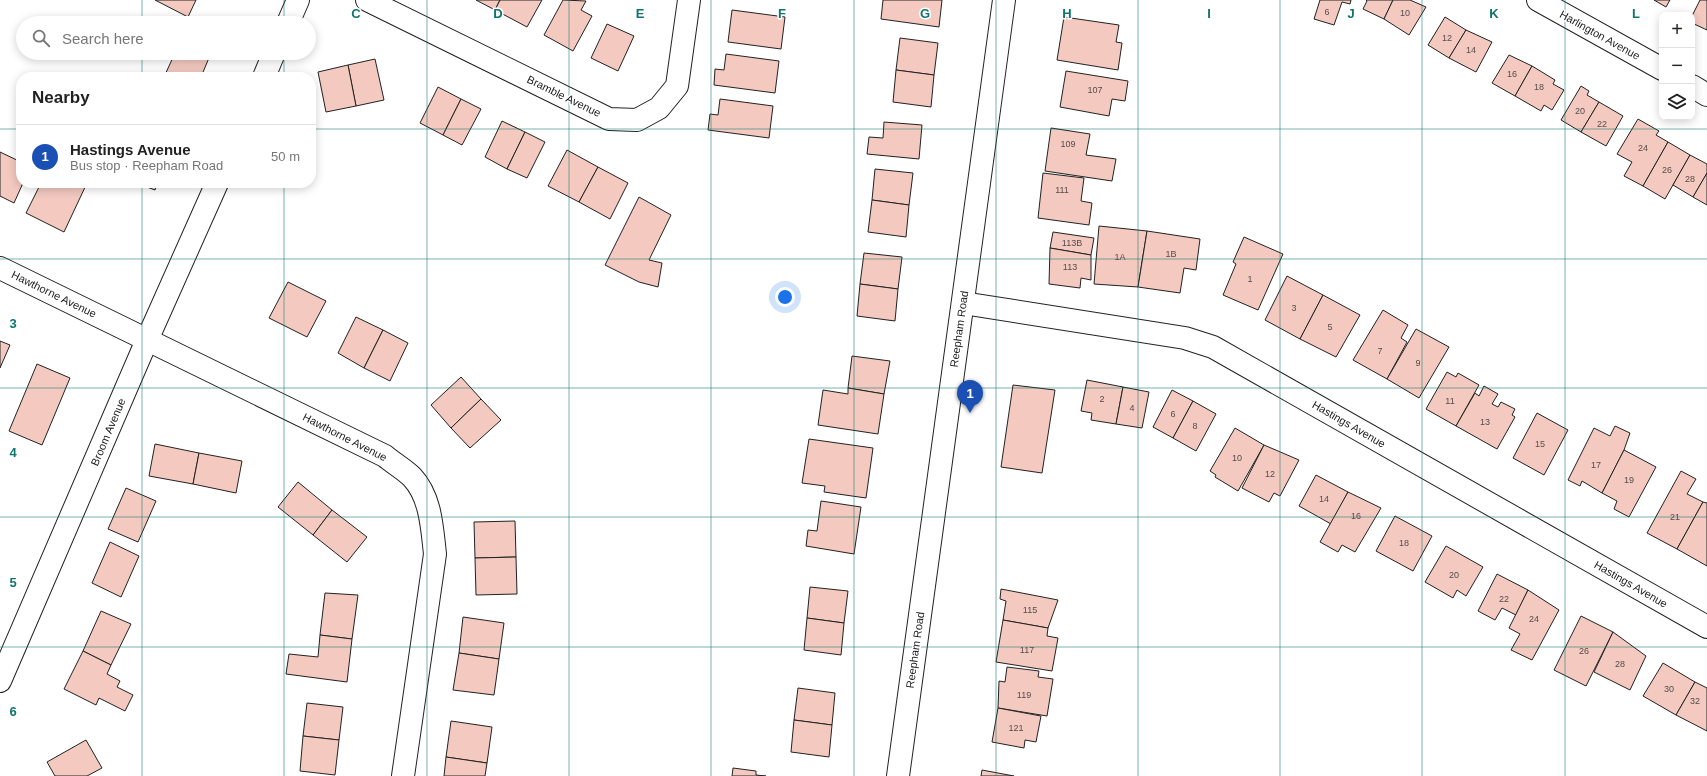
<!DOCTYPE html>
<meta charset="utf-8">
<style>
body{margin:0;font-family:Helvetica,sans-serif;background:#f6f6f6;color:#222}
.controls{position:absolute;right:12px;top:12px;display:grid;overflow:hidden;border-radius:8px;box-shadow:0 2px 10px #0003}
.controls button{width:36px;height:36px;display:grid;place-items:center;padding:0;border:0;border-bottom:1px solid #e0e0e0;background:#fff;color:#222;font:20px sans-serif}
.you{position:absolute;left:785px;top:297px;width:14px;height:14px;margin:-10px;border:3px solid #fff;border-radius:50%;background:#1a73e8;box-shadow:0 0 0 6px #1a73e833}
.badge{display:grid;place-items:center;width:26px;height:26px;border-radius:50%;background:#0f766e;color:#fff;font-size:13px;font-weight:700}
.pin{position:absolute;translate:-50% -33px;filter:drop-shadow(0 1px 2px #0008)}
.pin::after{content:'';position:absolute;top:21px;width:14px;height:12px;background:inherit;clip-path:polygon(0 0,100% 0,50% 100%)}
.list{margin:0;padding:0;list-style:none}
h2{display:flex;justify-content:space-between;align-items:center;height:52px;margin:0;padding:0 16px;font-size:17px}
h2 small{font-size:13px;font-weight:400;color:#767676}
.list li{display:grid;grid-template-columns:26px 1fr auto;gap:12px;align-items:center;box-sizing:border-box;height:64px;padding:0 16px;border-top:1px solid #e0e0e0}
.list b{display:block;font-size:15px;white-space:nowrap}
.list p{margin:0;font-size:13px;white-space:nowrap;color:#767676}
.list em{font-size:13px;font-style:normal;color:#767676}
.icon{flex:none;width:22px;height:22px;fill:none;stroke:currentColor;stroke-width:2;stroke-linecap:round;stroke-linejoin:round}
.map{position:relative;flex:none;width:1707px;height:776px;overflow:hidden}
.search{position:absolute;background:#fff;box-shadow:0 2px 10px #0003;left:16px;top:16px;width:300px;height:44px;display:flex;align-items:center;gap:10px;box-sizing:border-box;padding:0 14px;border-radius:22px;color:#767676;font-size:15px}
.panel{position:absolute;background:#fff;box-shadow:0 2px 10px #0003;left:16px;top:72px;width:300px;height:116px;border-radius:16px}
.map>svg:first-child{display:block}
.building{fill:#f3c9c0;stroke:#222}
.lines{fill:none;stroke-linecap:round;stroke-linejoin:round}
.minor-casing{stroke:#222;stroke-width:24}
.minor{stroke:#fff;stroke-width:22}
.grid{fill:none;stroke:#0f766e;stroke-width:1;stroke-opacity:0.55}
.labels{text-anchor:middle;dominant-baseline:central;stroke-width:3;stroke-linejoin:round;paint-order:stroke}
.number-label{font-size:9px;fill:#564c4a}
.street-label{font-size:11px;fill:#222;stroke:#fff}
.grid-label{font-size:13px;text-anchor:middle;font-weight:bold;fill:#0f766e;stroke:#fff;stroke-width:3;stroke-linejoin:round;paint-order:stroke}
</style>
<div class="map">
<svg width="1707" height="776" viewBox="0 0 1707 776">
<rect width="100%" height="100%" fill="#fff"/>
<!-- building -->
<g class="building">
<polygon points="155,0 196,0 188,17"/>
<polygon points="476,0 500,0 495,10"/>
<polygon points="500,0 542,0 527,27 495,10"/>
<polygon points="563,0 586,1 581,10 592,16 573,51 544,35"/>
<polygon points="883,0 942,0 939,27 881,19"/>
<polygon points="1320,0 1351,0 1350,4 1342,2 1334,25 1314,19"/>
<polygon points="1366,0 1393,0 1384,19 1363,9 1367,1"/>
<polygon points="1393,0 1410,0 1426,7 1409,35 1384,19"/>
<polygon points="1654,0 1670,0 1666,7"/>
<polygon points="1700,0 1707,0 1707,30 1692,23 1692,16"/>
<polygon points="732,10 785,17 781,49 728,42"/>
<polygon points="1064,17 1119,25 1116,42 1122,43 1118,70 1057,60"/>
<polygon points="1445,17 1466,30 1449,58 1428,45"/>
<polygon points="607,24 634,36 618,71 591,58"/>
<polygon points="1466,30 1492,42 1476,72 1449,58"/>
<polygon points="900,38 938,43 934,75 896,70"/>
<polygon points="175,53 179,53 187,57 189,53 211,53 201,77 164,77"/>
<polygon points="726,54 779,61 775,93 714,85 715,69 724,70"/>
<polygon points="1509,55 1532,66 1515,96 1492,83"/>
<polygon points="375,59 384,100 356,106 348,65"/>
<polygon points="348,65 356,106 326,112 318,72"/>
<polygon points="1532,66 1555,80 1553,84 1564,90 1552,110 1544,105 1541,111 1515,96"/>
<polygon points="896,70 934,75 931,107 893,102"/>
<polygon points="1066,71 1128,81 1125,101 1112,99 1109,116 1060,107"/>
<polygon points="1581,86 1589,91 1587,95 1599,102 1581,132 1561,120"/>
<polygon points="438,87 461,99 443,135 420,123"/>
<polygon points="461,99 481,109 462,145 443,135"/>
<polygon points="720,99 773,106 769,138 708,130 710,114 718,115"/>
<polygon points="1599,102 1623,116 1606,146 1581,132"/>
<polygon points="1638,119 1659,131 1656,135 1668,142 1643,186 1624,176 1632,162 1617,154"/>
<polygon points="502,121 525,132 507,169 485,157"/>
<polygon points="884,122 922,125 919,159 867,154 869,137 883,138"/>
<polygon points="1051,128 1090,134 1086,155 1116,159 1112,181 1045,171"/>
<polygon points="525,132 545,142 527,178 507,169"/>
<polygon points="1668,142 1690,155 1665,199 1643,186"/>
<polygon points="567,150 598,167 579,202 548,186"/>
<polygon points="0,152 21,162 21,183 23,183 14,203 0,196"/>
<polygon points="1690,155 1707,164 1707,173 1693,197 1673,185"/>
<polygon points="598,167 628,183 610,219 579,202"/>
<polygon points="875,169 913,173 909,205 872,200"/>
<polygon points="1043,173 1084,178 1081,201 1092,203 1089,225 1038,218"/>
<polygon points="1707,173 1707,205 1693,197"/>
<polygon points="41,183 87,183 64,232 26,213"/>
<polygon points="136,183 157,183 155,190"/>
<polygon points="639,197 671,215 649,260 662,263 658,287 639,282 605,265"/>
<polygon points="872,200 909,205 906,237 868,232"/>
<polygon points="1099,226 1147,231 1138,287 1094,284"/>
<polygon points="1147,231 1200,239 1196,270 1184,268 1180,293 1138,287"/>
<polygon points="1053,232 1094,238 1091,255 1050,248"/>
<polygon points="1244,237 1283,254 1258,310 1223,295 1236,264 1233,262"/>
<polygon points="1050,248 1091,255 1091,280 1081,278 1080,288 1049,284"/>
<polygon points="864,253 902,257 898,289 860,284"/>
<polygon points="1287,276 1323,295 1300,339 1265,320"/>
<polygon points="288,282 326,301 307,337 269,318"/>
<polygon points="860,284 898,289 895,321 857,316"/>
<polygon points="1323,295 1360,315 1336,357 1300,339"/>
<polygon points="1383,310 1408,325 1401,338 1407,342 1387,379 1353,360"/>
<polygon points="356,317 383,330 364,368 338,353"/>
<polygon points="1416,329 1449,347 1419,398 1387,379"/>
<polygon points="383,330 408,343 390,381 364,368"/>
<polygon points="0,341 10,345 0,368"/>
<polygon points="852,356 890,361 884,394 848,388"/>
<polygon points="37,364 70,378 42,445 9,431"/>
<polygon points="1447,372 1456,377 1458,373 1479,385 1456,426 1426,409"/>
<polygon points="461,377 481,399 451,428 431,405"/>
<polygon points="1087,380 1123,387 1116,424 1091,420 1092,413 1081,411"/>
<polygon points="1013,385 1055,390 1042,473 1001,467"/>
<polygon points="1484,386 1498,394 1492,404 1498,407 1501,402 1515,409 1512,415 1515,417 1497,449 1456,426 1475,393 1479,396"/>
<polygon points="1123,387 1149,392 1142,428 1116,424"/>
<polygon points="848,388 884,394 878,434 818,425 823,390 848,394"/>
<polygon points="1172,390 1193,401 1173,438 1153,427"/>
<polygon points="481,399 501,420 470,448 451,428"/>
<polygon points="1193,401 1216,414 1196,451 1173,438"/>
<polygon points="1537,413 1568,430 1544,475 1513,458"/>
<polygon points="1615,426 1630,433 1624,450 1602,493 1582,481 1580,486 1568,480 1594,428 1610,436"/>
<polygon points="1235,428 1264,445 1238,491 1215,477 1216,475 1210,471"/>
<polygon points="809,439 873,448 866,498 824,492 825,486 802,483"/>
<polygon points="155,444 199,453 193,484 149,476"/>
<polygon points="1264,445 1299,460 1280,496 1274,493 1269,502 1242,488"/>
<polygon points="1624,450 1656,467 1629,517 1614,509 1617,501 1602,493"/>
<polygon points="199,453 242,461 236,493 193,484"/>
<polygon points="1681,471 1696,479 1687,494 1703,502 1677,549 1647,533"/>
<polygon points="1316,475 1348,492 1331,524 1299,506"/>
<polygon points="298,482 332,510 313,535 278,507"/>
<polygon points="126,488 156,501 138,542 108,529"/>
<polygon points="1348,492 1381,508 1355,552 1342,545 1338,552 1320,542"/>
<polygon points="821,501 861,507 854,554 806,546 808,530 817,531"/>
<polygon points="1703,502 1707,503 1707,566 1677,549"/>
<polygon points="332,510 367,537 347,562 313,535"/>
<polygon points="1395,516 1432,536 1413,571 1376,551"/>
<polygon points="515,521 516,557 475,558 474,522"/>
<polygon points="110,542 139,556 121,597 92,583"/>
<polygon points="1446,546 1483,567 1466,596 1457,590 1453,598 1425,582"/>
<polygon points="516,557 517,594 476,595 475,558"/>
<polygon points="1497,574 1528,590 1516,615 1502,608 1495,620 1478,611"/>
<polygon points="810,587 848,591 844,623 807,618"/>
<polygon points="1001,589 1058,600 1048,628 1003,620 1006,601 1000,599"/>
<polygon points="1528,590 1559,610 1532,660 1511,650 1520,634 1509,628"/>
<polygon points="325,593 358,595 352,639 320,635"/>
<polygon points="101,611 131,624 111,665 83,651"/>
<polygon points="1581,616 1613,632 1586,686 1554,670"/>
<polygon points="463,617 504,623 499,659 459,653"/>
<polygon points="807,618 844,623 841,655 804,650"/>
<polygon points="1003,620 1048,628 1047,636 1058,638 1052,671 996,662"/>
<polygon points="1613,632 1646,656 1630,690 1594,672"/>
<polygon points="320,635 352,639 347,682 286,674 289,654 318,657"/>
<polygon points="83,651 111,665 107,674 120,681 117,687 133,695 125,711 99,698 96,705 64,689"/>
<polygon points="459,653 499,659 494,695 453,690"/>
<polygon points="1663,663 1695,682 1676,715 1643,696"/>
<polygon points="1007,667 1039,671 1038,677 1053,679 1047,716 998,708 999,681 1005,682"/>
<polygon points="1695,682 1707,688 1707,731 1676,715"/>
<polygon points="798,688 835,693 832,725 794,720"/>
<polygon points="307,703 343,707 339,740 303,736"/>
<polygon points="998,708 1041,716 1036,742 1025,740 1024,748 992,742"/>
<polygon points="794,720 832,725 829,757 791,752"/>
<polygon points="451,721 492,727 487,763 446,757"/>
<polygon points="303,736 339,740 335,775 300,771"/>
<polygon points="86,740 102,768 87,776 55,776 47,762"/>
<polygon points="446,757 487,763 485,776 444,776"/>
<polygon points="733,768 756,771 756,775 766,776 732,776"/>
<polygon points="982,770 1014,776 981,776"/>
</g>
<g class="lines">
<defs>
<g id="minor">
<polyline points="367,0 609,119 637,120 659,108 677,86 689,0"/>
<polyline points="1538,0 1662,69"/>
<polyline points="288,23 298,0"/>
<polyline points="264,77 274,53"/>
<polyline points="1692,86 1707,95"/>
<path d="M0 268 385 456C393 463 404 469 412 477 431 497 432 528 435 554L403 776"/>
<polyline points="963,303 1185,338 1213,347 1707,627"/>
<polyline points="0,681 147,340 217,183"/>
<polyline points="898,776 1004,0"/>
</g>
</defs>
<!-- minor casing -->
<use href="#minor" class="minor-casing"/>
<!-- minor -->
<use href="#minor" class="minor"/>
</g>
<!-- grid -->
<path class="grid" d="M142 0V23M284 0V23M427 0V776M569 0V776M711 0V776M854 0V776M996 0V776M1138 0V776M1280 0V776M1422 0V776M1565 0V776M142 53V77M284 53V77M0 129H21M311 129H1707M142 183V776M284 183V776M0 259H1707M0 388H1707M0 517H1707M0 647H1707"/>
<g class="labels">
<!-- number labels -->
<g class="number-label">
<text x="1327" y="12">6</text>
<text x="1405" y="13">10</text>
<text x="1447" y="38">12</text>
<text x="1471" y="50">14</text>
<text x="1512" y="74">16</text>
<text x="1539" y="87">18</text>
<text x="1095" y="90">107</text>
<text x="1580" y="111">20</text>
<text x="1602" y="124">22</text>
<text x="1068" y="144">109</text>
<text x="1643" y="148">24</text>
<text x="1667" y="170">26</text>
<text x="1690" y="179">28</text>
<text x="1062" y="190">111</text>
<text x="1072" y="243">113B</text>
<text x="1171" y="254">1B</text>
<text x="1120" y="257">1A</text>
<text x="1070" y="267">113</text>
<text x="1250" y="279">1</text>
<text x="1294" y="308">3</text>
<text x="1330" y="327">5</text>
<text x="1380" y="351">7</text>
<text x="1418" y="363">9</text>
<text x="1102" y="399">2</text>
<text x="1450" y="401">11</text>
<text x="1132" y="408">4</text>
<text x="1173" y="414">6</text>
<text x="1485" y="422">13</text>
<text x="1195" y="426">8</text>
<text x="1540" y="444">15</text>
<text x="1237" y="458">10</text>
<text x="1596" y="465">17</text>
<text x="1270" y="474">12</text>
<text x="1629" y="480">19</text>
<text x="1324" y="499">14</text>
<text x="1356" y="516">16</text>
<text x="1675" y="517">21</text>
<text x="1404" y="543">18</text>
<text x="1454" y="575">20</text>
<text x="1504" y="599">22</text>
<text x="1030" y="610">115</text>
<text x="1534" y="619">24</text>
<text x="1027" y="650">117</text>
<text x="1584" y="651">26</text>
<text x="1620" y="664">28</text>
<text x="1669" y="689">30</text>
<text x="1024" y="695">119</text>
<text x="1695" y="701">32</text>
<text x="1016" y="728">121</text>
</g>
<!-- street labels -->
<g class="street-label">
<text transform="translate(1600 35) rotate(29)">Harlington Avenue</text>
<text transform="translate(564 96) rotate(26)">Bramble Avenue</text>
<text transform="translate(54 294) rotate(26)">Hawthorne Avenue</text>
<text transform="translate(959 329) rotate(-82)">Reepham Road</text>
<text transform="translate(1349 424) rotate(30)">Hastings Avenue</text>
<text transform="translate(108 432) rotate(-67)">Broom Avenue</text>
<text transform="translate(345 437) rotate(27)">Hawthorne Avenue</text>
<text transform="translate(1631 584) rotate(30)">Hastings Avenue</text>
<text transform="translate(915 650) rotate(-82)">Reepham Road</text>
</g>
</g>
<g class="grid-label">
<text x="356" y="18">C</text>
<text x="498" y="18">D</text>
<text x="640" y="18">E</text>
<text x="782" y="18">F</text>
<text x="925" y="18">G</text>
<text x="1067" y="18">H</text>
<text x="1209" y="18">I</text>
<text x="1351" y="18">J</text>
<text x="1494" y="18">K</text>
<text x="1636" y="18">L</text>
<text x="13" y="328">3</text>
<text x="13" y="457">4</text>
<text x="13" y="587">5</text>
<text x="13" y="716">6</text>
</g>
</svg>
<div class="controls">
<button>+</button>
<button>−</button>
<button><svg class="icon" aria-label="layers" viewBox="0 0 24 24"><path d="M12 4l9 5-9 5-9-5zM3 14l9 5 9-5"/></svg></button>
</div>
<div class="you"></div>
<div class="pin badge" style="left:970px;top:413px;background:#1a4fb4">1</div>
<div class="search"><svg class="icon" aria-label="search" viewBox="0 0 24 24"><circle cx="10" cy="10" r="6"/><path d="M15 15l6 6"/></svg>Search here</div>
<section class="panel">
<h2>Nearby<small></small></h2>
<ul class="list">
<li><span class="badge" style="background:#1a4fb4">1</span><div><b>Hastings Avenue</b><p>Bus stop · Reepham Road</p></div><em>50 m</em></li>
</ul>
</section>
</div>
